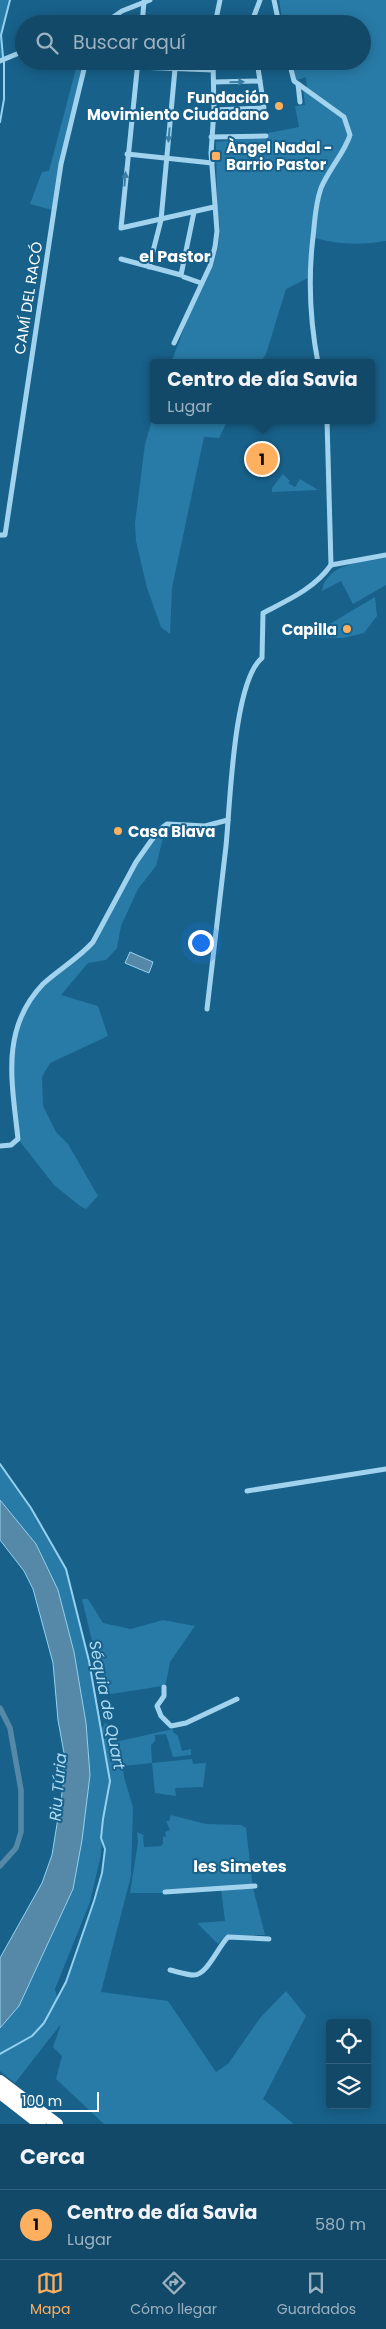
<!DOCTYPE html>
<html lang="es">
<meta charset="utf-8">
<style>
body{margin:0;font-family:Poppins,sans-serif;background:#1f5371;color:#f1f3f6}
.controls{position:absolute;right:15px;bottom:15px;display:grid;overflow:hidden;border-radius:5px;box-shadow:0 2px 12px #0003}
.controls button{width:45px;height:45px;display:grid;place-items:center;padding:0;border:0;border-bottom:1px solid #31617c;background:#124968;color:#f1f3f6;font:25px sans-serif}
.scale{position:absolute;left:15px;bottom:12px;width:84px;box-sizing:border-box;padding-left:5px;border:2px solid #fff;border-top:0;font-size:14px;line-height:18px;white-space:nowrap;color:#fff;-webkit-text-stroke:4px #18618a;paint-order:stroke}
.you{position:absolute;left:200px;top:942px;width:18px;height:18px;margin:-12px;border:4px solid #fff;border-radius:50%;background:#1a73e8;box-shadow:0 0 0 8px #1a73e833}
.badge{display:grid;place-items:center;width:32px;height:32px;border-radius:50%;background:#ffb05e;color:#111;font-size:16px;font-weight:700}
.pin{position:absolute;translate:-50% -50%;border:2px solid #fff;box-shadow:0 1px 5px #0006}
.popup{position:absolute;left:150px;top:359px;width:225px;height:65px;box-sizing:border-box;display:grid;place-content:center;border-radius:5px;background:#124968;filter:drop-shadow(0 1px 4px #0005);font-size:16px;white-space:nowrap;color:#9cb2c0}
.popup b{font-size:19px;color:#f1f3f6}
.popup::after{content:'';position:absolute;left:50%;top:100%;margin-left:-10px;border:10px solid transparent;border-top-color:#124968}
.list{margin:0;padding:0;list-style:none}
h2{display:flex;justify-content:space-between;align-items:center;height:65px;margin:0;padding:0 20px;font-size:21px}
h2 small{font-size:16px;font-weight:400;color:#9cb2c0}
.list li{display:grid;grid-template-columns:32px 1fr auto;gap:15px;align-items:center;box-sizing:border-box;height:70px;padding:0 20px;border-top:1px solid #31617c}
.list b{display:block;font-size:19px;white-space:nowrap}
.list p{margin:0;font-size:16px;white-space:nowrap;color:#9cb2c0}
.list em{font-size:16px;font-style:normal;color:#9cb2c0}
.icon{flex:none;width:28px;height:28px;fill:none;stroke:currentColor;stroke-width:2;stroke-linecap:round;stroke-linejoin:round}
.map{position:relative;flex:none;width:386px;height:2124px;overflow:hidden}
.search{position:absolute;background:#124968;box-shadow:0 2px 12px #0003;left:15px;right:15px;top:15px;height:55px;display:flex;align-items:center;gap:12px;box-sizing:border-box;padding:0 18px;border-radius:28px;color:#9cb2c0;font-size:19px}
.sheet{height:135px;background:#124968}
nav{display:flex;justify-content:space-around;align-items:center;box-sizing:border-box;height:70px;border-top:1px solid #31617c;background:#124968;font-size:14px;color:#9cb2c0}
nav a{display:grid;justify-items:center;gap:2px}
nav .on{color:#ffb05e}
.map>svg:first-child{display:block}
.green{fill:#287ba7;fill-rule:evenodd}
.water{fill:#5689a7;stroke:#94d1f0}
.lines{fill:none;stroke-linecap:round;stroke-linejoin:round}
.stream{stroke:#94d1f0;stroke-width:2}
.canal{stroke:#5689a7;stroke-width:5.5}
.street{stroke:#a1d3ee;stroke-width:5}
.highway{stroke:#fff;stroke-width:12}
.oneway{fill:#3a7ea3}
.poi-dot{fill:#ffb05e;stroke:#18618a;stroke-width:2}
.labels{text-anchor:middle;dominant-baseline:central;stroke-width:4;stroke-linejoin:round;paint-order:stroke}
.poi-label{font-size:15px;font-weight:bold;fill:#fff;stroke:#18618a;text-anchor:end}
.street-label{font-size:15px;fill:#fff;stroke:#18618a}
.neighbourhood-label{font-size:16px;font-weight:bold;fill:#fff;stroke:#18618a}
.water-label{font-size:16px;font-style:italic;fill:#addcf5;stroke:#18618a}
</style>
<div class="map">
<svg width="386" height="2124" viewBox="0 0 386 2124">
<rect width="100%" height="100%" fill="#18618a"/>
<!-- green -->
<g class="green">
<polygon points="0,0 10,0 1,35 3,58 0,58"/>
<path d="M279 0H386V241C362 245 336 245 313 237L321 185 314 206 308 278 286 289 266 354 260 363H171L199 288 212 267 218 248 220 227 217 207 216 142 247 138 268 139V133L299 127 295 106 305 105 303 89 307 90 306 77 294 81 290 61H362V24H283Z"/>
<polygon points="78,61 86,61 52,210 30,204 42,172 49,171"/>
<polygon points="153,417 153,420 228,420 219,438 204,437 172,588 170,634 161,627 147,588 136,541 135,523 145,444"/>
<polygon points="283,474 290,481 288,483 295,487 300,479 318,490 272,492 272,488"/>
<path d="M386 558V585L353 604 341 581 322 591C326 563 363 562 386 558Z"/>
<polygon points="375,597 377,616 364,633 343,638 308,637"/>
<polygon points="165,830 156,866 138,889 121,926 117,948 106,960 88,963 61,995 98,1006 108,1036 50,1063 42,1077 43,1106 56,1132 68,1144 98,1196 86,1209 80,1206 54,1185 18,1139 9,1076 9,1055 21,1014 31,996 85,951 128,877 158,831"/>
<path d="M0 1464 31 1508 66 1569 89 1661 101 1730 106 1722 115 1742 173 1729V1732L178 1736 182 1751 191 1749V1755L173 1757 166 1734 155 1735V1741L151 1745 152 1763 192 1759 193 1764 206 1763 203 1787 175 1788 176 1796 155 1793 152 1763 123 1766 124 1777 133 1807 131 1876 101 1992 168 2001 216 2072 228 2064 260 2018 286 1991 306 2016 263 2099 294 2124H104L56 2079 62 2056 53 2047 61 2024 15 2083 0 2071V2028L19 2006 73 1889 90 1775 86 1723 74 1652 58 1590 36 1544 0 1500ZM102 1840C103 1844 105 1847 105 1851 104 1879 72 1973 57 1997L55 1989 90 1902 101 1855Z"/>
<polygon points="82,1599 88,1599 103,1623 131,1629 163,1620 195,1626 170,1662 166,1683 162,1686 105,1695"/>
<polygon points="171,1815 206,1824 241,1825 246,1828 253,1888 265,1935 226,1935 218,1944 197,1923 225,1921 221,1889 161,1893 130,1893 138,1842 137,1832 145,1836 143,1836 144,1847 161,1846 163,1844 163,1836 166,1837 165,1832 170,1830 166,1821 169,1821"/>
</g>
<!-- water -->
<g class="water">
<polygon points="130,952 153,962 149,973 125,963"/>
<polygon points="0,1500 36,1544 58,1590 74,1652 86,1723 90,1775 82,1840 73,1889 19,2006 0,2028 0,1958 42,1883 52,1855 63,1787 64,1753 58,1720 53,1663 33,1589 24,1571 0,1540"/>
</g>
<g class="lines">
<!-- stream -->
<g class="stream">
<polyline points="3,57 1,35 10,0"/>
<polyline points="0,122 4,99 4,62"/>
<polyline points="0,1464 31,1508 66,1569 89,1661 110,1781 103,1819 101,1838 105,1849 102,1873 94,1901 66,1982 44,2023 32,2036 0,2054"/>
</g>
<!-- canal -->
<polyline class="canal" points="0,1708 10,1728 21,1790 21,1832 16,1848 0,1866"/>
<!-- street -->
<g class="street">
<polyline points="274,0 279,24"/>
<polyline points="103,24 122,11 150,0"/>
<polyline points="142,24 144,2"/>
<polyline points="215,24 220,0"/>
<polyline points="251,24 260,0"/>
<polyline points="0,61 24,51"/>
<polyline points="138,61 121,228 214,207"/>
<path d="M289 61 294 81 344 117 350 135C345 152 329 169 321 188 315 205 315 220 313 237 308 279 310 321 318 363"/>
<polyline points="137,67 213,70"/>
<polyline points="214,82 260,81"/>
<polyline points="298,84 300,102"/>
<polyline points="214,110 264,108 257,61"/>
<polyline points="211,137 266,136"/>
<polyline points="127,154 212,163"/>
<polyline points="121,259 181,275 194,212"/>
<polyline points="149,267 161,220 175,69"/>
<polyline points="184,277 201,283"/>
<polyline points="174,343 210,266 215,247 217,231 211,153 214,110 213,61"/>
<polyline points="327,420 331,565"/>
<polyline points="0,535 5,535 61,164 86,61"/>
<polyline points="331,565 386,555"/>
<path d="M207 1009C213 955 220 901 226 846 230 808 233 681 262 658L263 613C288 600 314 589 331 565"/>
<path d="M0 1146 11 1145 18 1139C12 1082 0 1029 43 984 59 969 79 958 93 942L136 862 158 831 167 824 205 826 228 820"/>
<polyline points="247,1491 386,1469"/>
<polyline points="164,1687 164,1696 157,1706 161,1716 171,1726 186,1723 237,1699"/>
<polyline points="165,1892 255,1886"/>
<path d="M170 1970C178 1972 187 1975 194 1975 207 1975 218 1947 228 1937L269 1939"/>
</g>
<!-- highway -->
<g class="highway">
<polyline points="0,2081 57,2124"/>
<polyline points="0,2093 40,2124"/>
</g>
</g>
<!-- one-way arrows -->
<defs><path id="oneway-solid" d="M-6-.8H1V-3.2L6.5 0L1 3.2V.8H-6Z" transform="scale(1.25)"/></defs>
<g class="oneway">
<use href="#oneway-solid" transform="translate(237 82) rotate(-1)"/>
<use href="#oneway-solid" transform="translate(169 135) rotate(95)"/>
<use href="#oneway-solid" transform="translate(125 179) rotate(-85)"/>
</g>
<!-- markers -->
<g class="poi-dot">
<circle cx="279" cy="106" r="5"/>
<rect x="211" y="151" width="10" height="10" rx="2.5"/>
<circle cx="347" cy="629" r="5"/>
<circle cx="118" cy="831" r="5"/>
</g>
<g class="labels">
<!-- poi labels -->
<g class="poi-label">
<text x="269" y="97">Fundación<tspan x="269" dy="17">Movimiento Ciudadano</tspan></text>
<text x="226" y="147" text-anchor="start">Àngel Nadal -<tspan x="226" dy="17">Barrio Pastor</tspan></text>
<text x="337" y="629">Capilla</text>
<text x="128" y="831" text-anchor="start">Casa Blava</text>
</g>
<!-- street labels -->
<g class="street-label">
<text transform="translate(28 298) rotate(-81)">CAMÍ DEL RACÓ</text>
</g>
<!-- neighbourhood labels -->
<g class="neighbourhood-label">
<text x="175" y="256">el Pastor</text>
<text x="240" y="1866">les Simetes</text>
</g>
<!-- water labels -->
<g class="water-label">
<text transform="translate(107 1705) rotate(79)">Séquia de Quart</text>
<text transform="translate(58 1787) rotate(-85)">Riu Túria</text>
</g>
</g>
</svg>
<div class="controls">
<button><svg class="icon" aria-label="locate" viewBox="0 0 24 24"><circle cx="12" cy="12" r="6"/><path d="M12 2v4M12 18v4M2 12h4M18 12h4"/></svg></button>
<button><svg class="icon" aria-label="layers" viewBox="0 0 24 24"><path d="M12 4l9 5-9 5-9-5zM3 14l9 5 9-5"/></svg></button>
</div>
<div class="scale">100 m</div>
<div class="you"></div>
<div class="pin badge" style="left:262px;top:459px">1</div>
<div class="popup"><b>Centro de día Savia</b>Lugar</div>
<div class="search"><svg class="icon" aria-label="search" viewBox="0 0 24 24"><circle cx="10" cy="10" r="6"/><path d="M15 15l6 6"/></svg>Buscar aquí</div>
</div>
<section class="sheet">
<h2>Cerca<small></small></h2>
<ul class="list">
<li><span class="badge">1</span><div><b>Centro de día Savia</b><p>Lugar</p></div><em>580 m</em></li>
</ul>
</section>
<nav>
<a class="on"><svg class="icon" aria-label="map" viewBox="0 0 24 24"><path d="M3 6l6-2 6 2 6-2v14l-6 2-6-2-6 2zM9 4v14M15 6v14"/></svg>Mapa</a>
<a><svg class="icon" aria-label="directions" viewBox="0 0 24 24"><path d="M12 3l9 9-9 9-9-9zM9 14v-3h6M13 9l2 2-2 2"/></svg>Cómo llegar</a>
<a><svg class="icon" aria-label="saved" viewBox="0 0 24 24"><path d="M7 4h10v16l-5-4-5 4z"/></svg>Guardados</a>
</nav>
